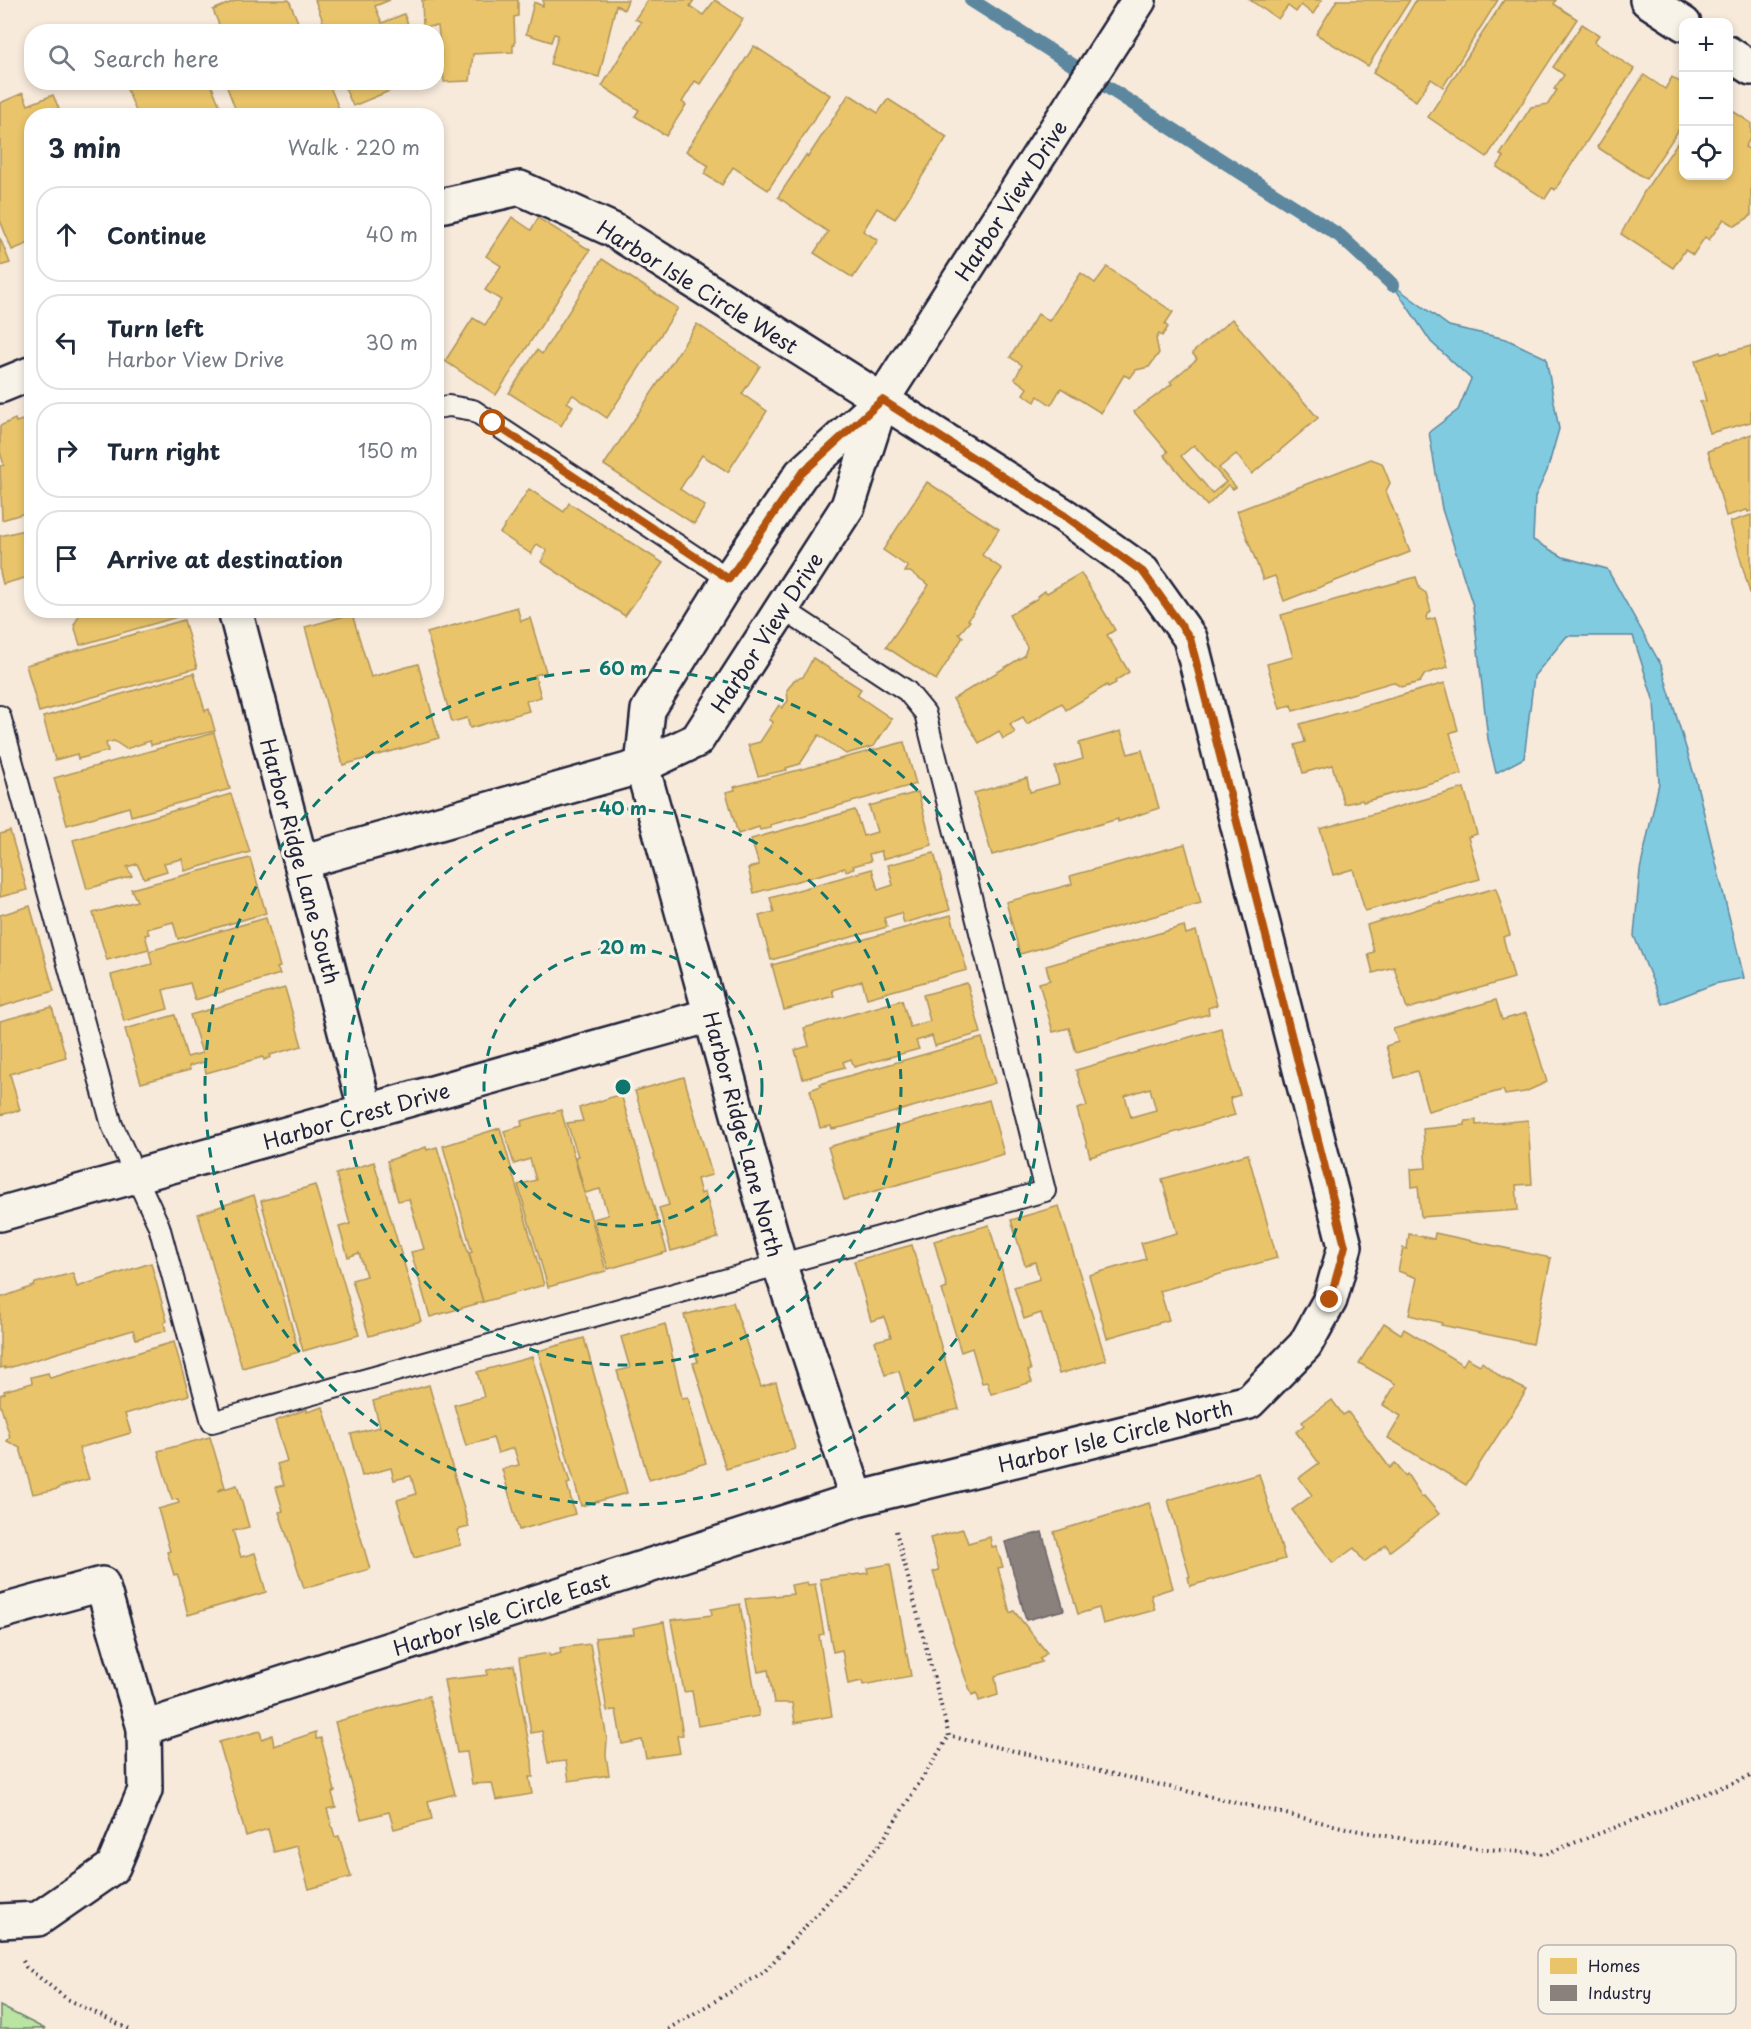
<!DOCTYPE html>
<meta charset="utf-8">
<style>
body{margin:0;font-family:"Playpen Sans",sans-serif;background:#f6f6f7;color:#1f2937}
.controls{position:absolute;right:18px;top:18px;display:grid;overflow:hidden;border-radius:12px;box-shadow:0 3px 9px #0003}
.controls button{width:54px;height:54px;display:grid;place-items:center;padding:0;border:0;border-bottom:2px solid #e0e1e3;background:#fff;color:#1f2937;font:30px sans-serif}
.stop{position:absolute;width:18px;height:18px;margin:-14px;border:4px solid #b45309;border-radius:50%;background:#fff}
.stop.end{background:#b45309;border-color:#fff;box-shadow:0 2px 6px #0008}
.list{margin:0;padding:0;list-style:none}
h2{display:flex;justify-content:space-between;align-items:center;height:78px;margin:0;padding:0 24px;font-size:26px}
h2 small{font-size:20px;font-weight:400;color:#747a83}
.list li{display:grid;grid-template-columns:39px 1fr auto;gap:18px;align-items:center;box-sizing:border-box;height:96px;margin:0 12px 12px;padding:0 12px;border:2px solid #e0e1e3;border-radius:24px}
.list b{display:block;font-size:22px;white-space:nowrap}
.list p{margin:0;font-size:20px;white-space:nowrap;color:#747a83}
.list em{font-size:20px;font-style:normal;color:#747a83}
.icon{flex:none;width:33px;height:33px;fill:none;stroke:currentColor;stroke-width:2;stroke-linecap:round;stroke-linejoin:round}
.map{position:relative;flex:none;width:1751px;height:2029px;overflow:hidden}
.search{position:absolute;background:#fff;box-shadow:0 3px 9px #0003;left:24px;top:24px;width:420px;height:66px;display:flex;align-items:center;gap:15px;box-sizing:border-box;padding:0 21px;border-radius:24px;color:#747a83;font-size:22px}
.panel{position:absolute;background:#fff;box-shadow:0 3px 9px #0003;left:24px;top:108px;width:420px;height:510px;border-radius:24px}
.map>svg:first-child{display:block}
.green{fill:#bae4a1;stroke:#6e836e;stroke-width:1.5}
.water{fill:#81cbe1;stroke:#5b879f;stroke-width:1.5}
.homes{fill:#e9c46a;stroke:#ad935c;stroke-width:1.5;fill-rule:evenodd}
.industry{fill:#8a817c;stroke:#6b6468;stroke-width:1.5}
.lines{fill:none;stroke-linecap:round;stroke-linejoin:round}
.stream{stroke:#5b879f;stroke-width:14}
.lane-casing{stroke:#22223b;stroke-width:24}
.street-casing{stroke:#22223b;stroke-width:38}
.path{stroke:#22223b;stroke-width:4;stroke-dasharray:1.5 4.5;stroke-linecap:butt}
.lane{stroke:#f7f3e8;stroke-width:20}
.street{stroke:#f7f3e8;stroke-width:33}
.route{stroke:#b45309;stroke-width:8}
.ring{fill:none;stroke:#0f766e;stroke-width:3;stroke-dasharray:10 8}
.labels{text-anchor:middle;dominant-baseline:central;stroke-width:6;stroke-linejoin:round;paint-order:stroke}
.street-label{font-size:21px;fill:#22223b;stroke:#f7f3e8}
.key{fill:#f7f3e8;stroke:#b7b4b4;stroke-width:1.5}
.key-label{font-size:16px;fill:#22223b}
.centre{fill:#0f766e;stroke:#f7f3e8;stroke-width:3}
.ring-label{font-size:18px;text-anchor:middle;font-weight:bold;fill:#0f766e;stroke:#f7f3e8;stroke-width:6;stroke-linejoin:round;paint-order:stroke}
</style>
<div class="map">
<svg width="1751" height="2029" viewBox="0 0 1751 2029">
<rect width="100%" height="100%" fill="#f7eadb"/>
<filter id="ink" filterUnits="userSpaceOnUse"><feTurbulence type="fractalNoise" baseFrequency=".0167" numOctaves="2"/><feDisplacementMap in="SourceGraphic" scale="12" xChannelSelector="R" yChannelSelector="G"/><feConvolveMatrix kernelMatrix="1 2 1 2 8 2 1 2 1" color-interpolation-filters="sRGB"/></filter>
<g filter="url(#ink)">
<!-- green -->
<polygon class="green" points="0,2006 45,2029 0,2029"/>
<!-- water -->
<polygon class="water" points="1393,285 1449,326 1506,339 1546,358 1559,429 1547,471 1535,497 1533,540 1563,557 1607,569 1661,665 1696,781 1744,978 1714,984 1662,1004 1634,936 1640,870 1659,783 1654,702 1633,636 1567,636 1534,676 1524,758 1496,773 1488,739 1473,606 1442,509 1429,432 1458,410 1471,379 1431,342"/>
<!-- homes -->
<g class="homes">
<polygon points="237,0 289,0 302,32 222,32 213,10"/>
<polygon points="315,0 390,0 375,6 382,23 404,14 411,32 322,32 319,26 324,24"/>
<polygon points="422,0 518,0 518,16 514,17 515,45 513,45 513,52 473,54 470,81 444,82 438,26 423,27"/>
<polygon points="543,0 628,0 624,10 616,5 599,77 550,64 558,35 554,34 551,42 526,34 534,2 543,6"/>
<polygon points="648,0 694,0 690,6 703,15 715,0 743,19 700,84 695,81 682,102 686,105 666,136 635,116 639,110 602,86 641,22 635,19"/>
<polygon points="1250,0 1322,0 1313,14 1301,5 1296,12 1288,6 1278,19"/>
<polygon points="1337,0 1410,0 1368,66 1316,34"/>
<polygon points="1416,0 1498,0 1443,87 1431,79 1416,101 1373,73"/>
<polygon points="1504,0 1556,0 1554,4 1577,19 1487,157 1428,117"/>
<polygon points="1582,24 1599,35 1594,42 1634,69 1555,190 1552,188 1545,199 1497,167 1504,157 1500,155 1531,107 1548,104 1557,90 1554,89 1564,75 1553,67"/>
<polygon points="754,46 830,95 768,190 733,167 722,185 704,174 709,166 686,151"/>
<polygon points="1644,75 1665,89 1672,77 1684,85 1684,122 1646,179 1597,147"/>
<polygon points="124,82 210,82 224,116 138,116"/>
<polygon points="225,82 328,82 342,116 238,116"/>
<polygon points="342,82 409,82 409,83 353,106"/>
<polygon points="23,93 28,105 53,95 62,116 32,116 32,242 12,250 0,220 0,103"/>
<polygon points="849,94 878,113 888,99 947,137 895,219 877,208 863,231 878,240 853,278 814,253 828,232 778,197 806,155 808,157"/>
<polygon points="1728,108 1751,123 1751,137 1745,147 1751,150 1751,216 1735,226 1724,219 1709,240 1705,237 1693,255 1685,250 1673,268 1621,234 1644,192 1684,133 1684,176 1728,176"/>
<polygon points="512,217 531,230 538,218 590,250 496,395 445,361 473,318 485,325 501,300 485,290 501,266 486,256"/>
<polygon points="0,238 10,263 0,266"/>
<polygon points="602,259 678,308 607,418 573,395 567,402 573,406 561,426 509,393 537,350 542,354"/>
<polygon points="1107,267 1173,312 1165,324 1168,327 1162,336 1159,334 1156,339 1159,353 1149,367 1136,370 1130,378 1124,375 1101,413 1061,388 1051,405 1038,396 1035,402 1023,394 1027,388 1015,379 1022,365 1010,357 1038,314 1049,321 1081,273 1095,283"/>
<path d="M1232 319 1318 418 1252 474 1236 454 1219 468 1236 487 1233 489 1228 485 1207 506 1164 455 1168 452 1134 412 1172 384 1170 382 1197 359 1192 353ZM1194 445 1226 482 1212 493 1181 456Z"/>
<polygon points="697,324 760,366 742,394 767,411 728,472 702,455 680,489 705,506 694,524 604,465"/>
<polygon points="1751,346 1751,422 1710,433 1700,402 1706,401 1695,361 1720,352 1721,354"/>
<polygon points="29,418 32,427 32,511 2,520 0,466 4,465 0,452 0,426 15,419 16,422"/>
<polygon points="1751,434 1751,511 1748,512 1747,510 1726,516 1708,451"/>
<polygon points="1371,459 1382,463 1390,483 1386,491 1410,552 1284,601 1275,576 1263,580 1237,511"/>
<polygon points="927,482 999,529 982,555 1002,569 968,620 970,621 959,634 963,637 936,680 886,647 929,585 910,572 905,572 908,567 883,550"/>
<polygon points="529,489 564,512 569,503 663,563 625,616 541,562 547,551 537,544 531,554 500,533"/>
<polygon points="1751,515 1751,593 1750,593 1730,522"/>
<polygon points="32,528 32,576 3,584 0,572 0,536"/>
<polygon points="1081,573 1115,630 1107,635 1129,672 1115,681 1116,683 1108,687 1107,685 1066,710 1062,703 1027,724 1023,717 1010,724 1015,733 1003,739 999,731 979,743 953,699 1024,656 1027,647 1009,615 1038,598 1037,596 1045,591 1047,593"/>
<polygon points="1416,577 1420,589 1426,593 1431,611 1426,617 1427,620 1435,618 1448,667 1425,674 1420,682 1401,687 1393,682 1293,711 1291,705 1280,709 1267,664 1293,657 1281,615"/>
<polygon points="517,607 521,621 530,618 546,672 535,675 541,697 526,701 529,711 470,728 467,718 452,722 427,633"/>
<polygon points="82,610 183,610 184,615 80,645 74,625"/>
<polygon points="352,614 371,677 418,664 439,738 343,765 305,627"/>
<polygon points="184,620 197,668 39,712 26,665"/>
<polygon points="813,658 861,689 857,695 892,719 874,746 846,754 819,735 800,764 786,768 787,770 758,776 748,745 760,742 773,722 769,720 779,705 782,708 788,701 787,690 794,680 803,677"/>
<polygon points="194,673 205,711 209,709 215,731 151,745 150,741 126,749 114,741 106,743 108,751 78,759 77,754 55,760 43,717"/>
<polygon points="1445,683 1458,730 1450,733 1462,774 1363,802 1362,800 1344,804 1332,765 1303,773 1295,745 1305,742 1300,724"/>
<polygon points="1121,731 1128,754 1142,750 1159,808 1118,822 1118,819 992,855 974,793 1027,778 1030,792 1059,784 1055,767 1083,759 1079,743"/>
<polygon points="214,733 230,789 131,816 129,807 67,825 54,778"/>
<polygon points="904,742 916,784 770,825 771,828 760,830 759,827 738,834 726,792 735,790 734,787"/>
<polygon points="1464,788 1477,834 1468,837 1480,879 1365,911 1353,869 1333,875 1320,829"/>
<polygon points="918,792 932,845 883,859 881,851 869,854 871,861 853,866 854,868 846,871 845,868 754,893 748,868 759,865 751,839 855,810 863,836 877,832 869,806"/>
<polygon points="231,794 250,852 185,871 182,859 164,863 167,871 144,878 137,864 127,867 132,876 87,889 73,840"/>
<polygon points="10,831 27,890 0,897 0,834"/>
<polygon points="1185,844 1201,903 1020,954 1006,902 1072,884 1070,876"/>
<polygon points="934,853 950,910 904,923 901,913 884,918 887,927 771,960 759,916 774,912 770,898 872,869 878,890 893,885 888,865"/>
<polygon points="250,858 266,913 178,939 173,922 147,929 149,934 145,935 149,949 107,960 93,913 137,901 131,889"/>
<polygon points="1496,888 1510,935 1503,937 1514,978 1407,1009 1394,967 1373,973 1368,954 1374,952 1367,925 1440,902 1440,904"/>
<polygon points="30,906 54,991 0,1007 0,915"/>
<polygon points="951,915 967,970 867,998 862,981 832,990 834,996 784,1010 772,965"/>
<polygon points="266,918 280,967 277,968 280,974 195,1000 190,983 163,990 168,1009 124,1021 111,975 152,964 149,951"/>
<polygon points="1184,926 1186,934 1196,931 1217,1005 1208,1008 1209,1014 1076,1052 1069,1028 1053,1032 1039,983 1050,980 1046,966"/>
<polygon points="967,983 981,1033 935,1046 932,1036 916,1041 919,1049 854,1067 851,1059 843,1062 845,1067 803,1079 795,1050 809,1046 804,1028 902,1000 910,1027 930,1021 923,995"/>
<polygon points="285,988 302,1046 270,1055 271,1057 264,1060 263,1057 206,1073 204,1062 189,1066 190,1070 141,1083 125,1029 175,1015 187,1057 202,1053 190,1015"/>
<polygon points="1496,1000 1502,1020 1526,1013 1547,1082 1525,1092 1505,1095 1503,1090 1428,1111 1417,1071 1395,1078 1386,1046 1398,1042 1393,1029"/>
<polygon points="52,1007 66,1057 10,1074 20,1110 0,1115 0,1021"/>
<path d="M1221 1028 1240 1095 1230 1098 1235 1115 1090 1157 1077 1109 1087 1106 1076 1070ZM1150 1088 1156 1110 1131 1117 1125 1096Z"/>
<polygon points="982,1038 995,1083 843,1127 832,1129 831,1126 820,1128 810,1090 821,1086 820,1084"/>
<polygon points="684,1077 712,1175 697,1179 701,1194 705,1192 718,1238 671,1251 659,1208 669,1205 635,1091"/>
<polygon points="621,1094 667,1252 608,1269 593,1219 608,1215 600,1189 585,1193 575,1157 578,1156 567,1123 583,1121 579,1108"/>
<polygon points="989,1100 1004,1154 844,1200 828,1147"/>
<polygon points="561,1110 606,1271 548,1287 518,1185 536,1180 530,1159 514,1164 504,1131 522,1126 521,1121"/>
<polygon points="1476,1120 1476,1125 1528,1120 1532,1184 1516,1185 1518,1210 1421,1217 1418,1186 1412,1187 1411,1169 1426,1168 1423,1129 1465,1125 1465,1121"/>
<polygon points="500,1128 544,1285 483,1302 469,1253 472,1252 443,1146"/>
<polygon points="426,1147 427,1150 437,1147 483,1302 430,1317 411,1252 424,1249 409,1199 398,1201 387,1161"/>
<polygon points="1248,1154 1277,1258 1160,1291 1169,1320 1107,1338 1089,1275 1146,1259 1141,1243 1177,1233 1162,1179"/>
<polygon points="374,1162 421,1321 369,1336 352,1280 366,1276 359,1253 348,1257 339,1227 350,1224 336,1174"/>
<polygon points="315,1185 359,1335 303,1351 261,1201"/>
<polygon points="254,1195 299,1352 242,1368 198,1214"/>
<polygon points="1059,1206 1106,1360 1059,1374 1041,1313 1024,1319 1014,1287 1040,1279 1035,1262 1025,1265 1011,1220"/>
<polygon points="989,1225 1031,1370 1028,1371 1032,1382 991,1394 987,1382 982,1383 972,1348 961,1352 942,1290 947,1288 934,1241"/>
<polygon points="1435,1233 1551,1258 1533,1344 1441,1325 1442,1323 1409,1315 1417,1278 1398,1271 1403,1248 1407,1249 1409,1234 1434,1239"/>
<polygon points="912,1245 959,1409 913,1420 899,1371 885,1375 875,1341 891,1337 884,1317 871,1321 854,1261"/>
<polygon points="151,1263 167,1321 164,1323 166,1331 136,1339 133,1330 5,1369 5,1367 0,1368 0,1298 34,1286 35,1283 73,1273 77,1287"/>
<polygon points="733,1302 761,1387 776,1382 795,1449 726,1469 693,1363 698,1362 684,1315"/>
<polygon points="1384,1323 1401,1334 1404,1329 1463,1365 1467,1358 1480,1365 1482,1362 1502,1378 1527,1390 1466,1485 1388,1438 1401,1416 1383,1405 1396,1384 1359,1363"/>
<polygon points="665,1324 682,1398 688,1397 706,1463 649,1480 617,1371 630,1368 621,1337"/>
<polygon points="584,1338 627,1493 581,1506 538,1351"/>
<polygon points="174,1342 189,1395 125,1414 131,1433 79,1448 89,1479 59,1487 59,1489 33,1494 20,1448 7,1441 10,1437 0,1404 0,1395 5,1393 4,1391 32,1383 31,1377 48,1373 50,1378"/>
<polygon points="532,1357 570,1483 567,1484 575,1514 519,1530 502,1469 519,1465 514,1448 498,1453 493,1438 466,1446 454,1405 484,1397 477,1372"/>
<polygon points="429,1385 469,1527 457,1530 461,1545 414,1558 397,1500 416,1494 411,1476 394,1480 391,1468 362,1476 351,1434 380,1427 373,1401"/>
<polygon points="1332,1400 1343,1415 1348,1412 1390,1468 1395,1463 1405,1476 1407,1474 1422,1497 1424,1496 1439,1514 1390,1551 1386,1545 1364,1562 1354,1548 1333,1563 1292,1510 1312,1495 1299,1478 1319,1463 1296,1432 1304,1425 1302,1422"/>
<polygon points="323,1407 370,1569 304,1588 279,1512 283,1511 276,1487 284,1485 277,1464 287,1461 275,1421 307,1409 307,1412"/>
<polygon points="210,1437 225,1487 217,1491 237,1485 249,1527 233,1531 241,1557 255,1553 266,1592 188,1615 179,1579 177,1574 174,1575 167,1552 170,1551 158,1509 179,1503 178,1499 172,1500 158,1451"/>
<polygon points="1259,1474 1285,1559 1190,1586 1188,1577 1190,1577 1168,1500"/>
<polygon points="1149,1503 1173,1588 1151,1595 1155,1610 1103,1624 1099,1608 1078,1614 1054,1532"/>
<polygon points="963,1529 968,1543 990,1537 992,1547 996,1546 1003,1567 998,1568 1010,1613 1014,1611 1047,1653 1040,1659 1042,1662 995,1676 998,1695 979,1701 977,1693 972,1695 964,1674 933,1572 939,1570 930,1538"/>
<polygon points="890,1564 911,1676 863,1685 862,1681 848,1684 842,1650 833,1652 820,1579 868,1573 867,1568"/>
<polygon points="807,1582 808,1585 815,1584 824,1634 819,1635 832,1716 795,1723 792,1703 774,1703 768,1670 758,1672 745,1599 793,1594 791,1585"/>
<polygon points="740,1604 759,1716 698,1726 692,1691 684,1692 671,1620 712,1615 711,1609"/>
<polygon points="664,1622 683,1735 677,1736 680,1753 646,1758 642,1740 622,1744 616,1710 607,1711 595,1638 634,1634 633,1628"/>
<polygon points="590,1644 607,1739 606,1755 609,1775 569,1781 566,1761 548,1763 542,1731 531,1733 519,1658 549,1653 550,1656 561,1653 560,1648"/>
<polygon points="514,1665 532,1760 533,1777 529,1777 532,1794 496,1800 492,1783 472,1784 467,1752 457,1753 444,1680 487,1675 487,1670"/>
<polygon points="429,1696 455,1794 428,1801 432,1819 394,1829 389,1812 361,1819 335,1722"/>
<polygon points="260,1731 262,1739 272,1735 274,1746 316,1732 316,1739 321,1738 335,1791 332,1793 336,1807 327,1809 335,1837 339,1836 351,1877 309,1889 297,1846 274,1852 268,1829 246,1836 219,1742"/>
</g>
<!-- industry -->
<polygon class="industry" points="1042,1532 1064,1610 1026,1620 1005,1542"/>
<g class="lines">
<!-- stream -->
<polyline class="stream" points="971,0 1340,236 1393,285"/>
<defs>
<g id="lane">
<polyline points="436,408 449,406 473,410 729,579"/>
<polyline points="0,716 112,1125 159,1226 212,1422 1045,1191 925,713 907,691 780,607"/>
</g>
<g id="street">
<polyline points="1647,0 1684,24"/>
<polyline points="1728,53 1751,68"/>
<polyline points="0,386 32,373"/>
<polyline points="235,610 366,1112"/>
<polyline points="301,862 642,766 697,740 848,506 882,400 1139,0"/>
<polyline points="0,1214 711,1015"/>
<polyline points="857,1499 780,1266 642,766 648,710 729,579 801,474 881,401"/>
<polyline points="0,1612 102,1584 144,1728 145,1790 113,1867 38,1919 0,1921"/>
<polyline points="144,1728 857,1499 1249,1402 1305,1345 1330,1300 1345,1246 1190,638 1143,572 1065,516 613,230 520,188 436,207"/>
</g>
</defs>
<!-- lane casing -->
<use href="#lane" class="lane-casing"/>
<!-- street casing -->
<use href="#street" class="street-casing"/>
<!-- path -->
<g class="path">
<polyline points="896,1531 949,1736 1359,1831 1440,1845 1545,1854 1751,1776"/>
<polyline points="23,1961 26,1967 67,1999 129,2029"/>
<polyline points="668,2029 764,1972 881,1843 949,1736"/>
</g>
<!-- lane -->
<use href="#lane" class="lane"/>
<!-- street -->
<use href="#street" class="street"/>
</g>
</g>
<g class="lines" filter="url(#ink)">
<!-- route -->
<polyline class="route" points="493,423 729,579 801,474 882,400 1065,516 1143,572 1190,638 1345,1246 1330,1300"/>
</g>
<!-- distance rings -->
<g class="ring">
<circle cx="623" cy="1087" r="139"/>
<circle cx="623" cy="1087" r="278"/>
<circle cx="623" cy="1087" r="418"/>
</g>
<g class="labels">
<!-- street labels -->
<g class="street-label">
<text transform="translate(1010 200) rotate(-57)">Harbor View Drive</text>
<text transform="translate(698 286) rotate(32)">Harbor Isle Circle West</text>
<text transform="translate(766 632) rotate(-57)">Harbor View Drive</text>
<text transform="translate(301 861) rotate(75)">Harbor Ridge Lane South</text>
<text transform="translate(356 1115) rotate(-16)">Harbor Crest Drive</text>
<text transform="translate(744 1134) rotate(75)">Harbor Ridge Lane North</text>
<text transform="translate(1115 1435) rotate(-14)">Harbor Isle Circle North</text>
<text transform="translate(501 1613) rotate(-18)">Harbor Isle Circle East</text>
</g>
</g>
<!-- legend -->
<rect x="1538" y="1945" width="198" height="69" rx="9" class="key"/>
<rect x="1550" y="1958" width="27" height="16" fill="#e9c46a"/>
<rect x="1550" y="1985" width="27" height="16" fill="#8a817c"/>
<g class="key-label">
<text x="1588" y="1972">Homes</text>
<text x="1588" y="1999">Industry</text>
</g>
<circle cx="623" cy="1087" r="9" class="centre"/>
<g class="ring-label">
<text x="623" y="675">60 m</text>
<text x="623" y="815">40 m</text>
<text x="623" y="954">20 m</text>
</g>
</svg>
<div class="controls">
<button>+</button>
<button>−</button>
<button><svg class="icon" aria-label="locate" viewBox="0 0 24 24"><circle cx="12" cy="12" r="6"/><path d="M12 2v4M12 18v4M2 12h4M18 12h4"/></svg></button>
</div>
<div class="stop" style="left:493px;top:423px"></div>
<div class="stop end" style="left:1330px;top:1300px"></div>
<div class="search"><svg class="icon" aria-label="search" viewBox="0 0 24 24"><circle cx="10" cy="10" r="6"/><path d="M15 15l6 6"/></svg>Search here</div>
<section class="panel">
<h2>3 min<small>Walk · 220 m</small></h2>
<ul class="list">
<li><svg class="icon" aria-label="ahead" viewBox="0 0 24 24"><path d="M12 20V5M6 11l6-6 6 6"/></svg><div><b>Continue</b></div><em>40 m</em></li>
<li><svg class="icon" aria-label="left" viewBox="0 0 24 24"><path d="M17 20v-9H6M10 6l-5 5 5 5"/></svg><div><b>Turn left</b><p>Harbor View Drive</p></div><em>30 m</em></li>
<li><svg class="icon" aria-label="right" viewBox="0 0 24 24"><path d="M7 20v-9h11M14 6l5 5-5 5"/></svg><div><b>Turn right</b></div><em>150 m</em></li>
<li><svg class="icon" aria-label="arrive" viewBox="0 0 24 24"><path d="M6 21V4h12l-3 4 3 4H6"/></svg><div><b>Arrive at destination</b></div></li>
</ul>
</section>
</div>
